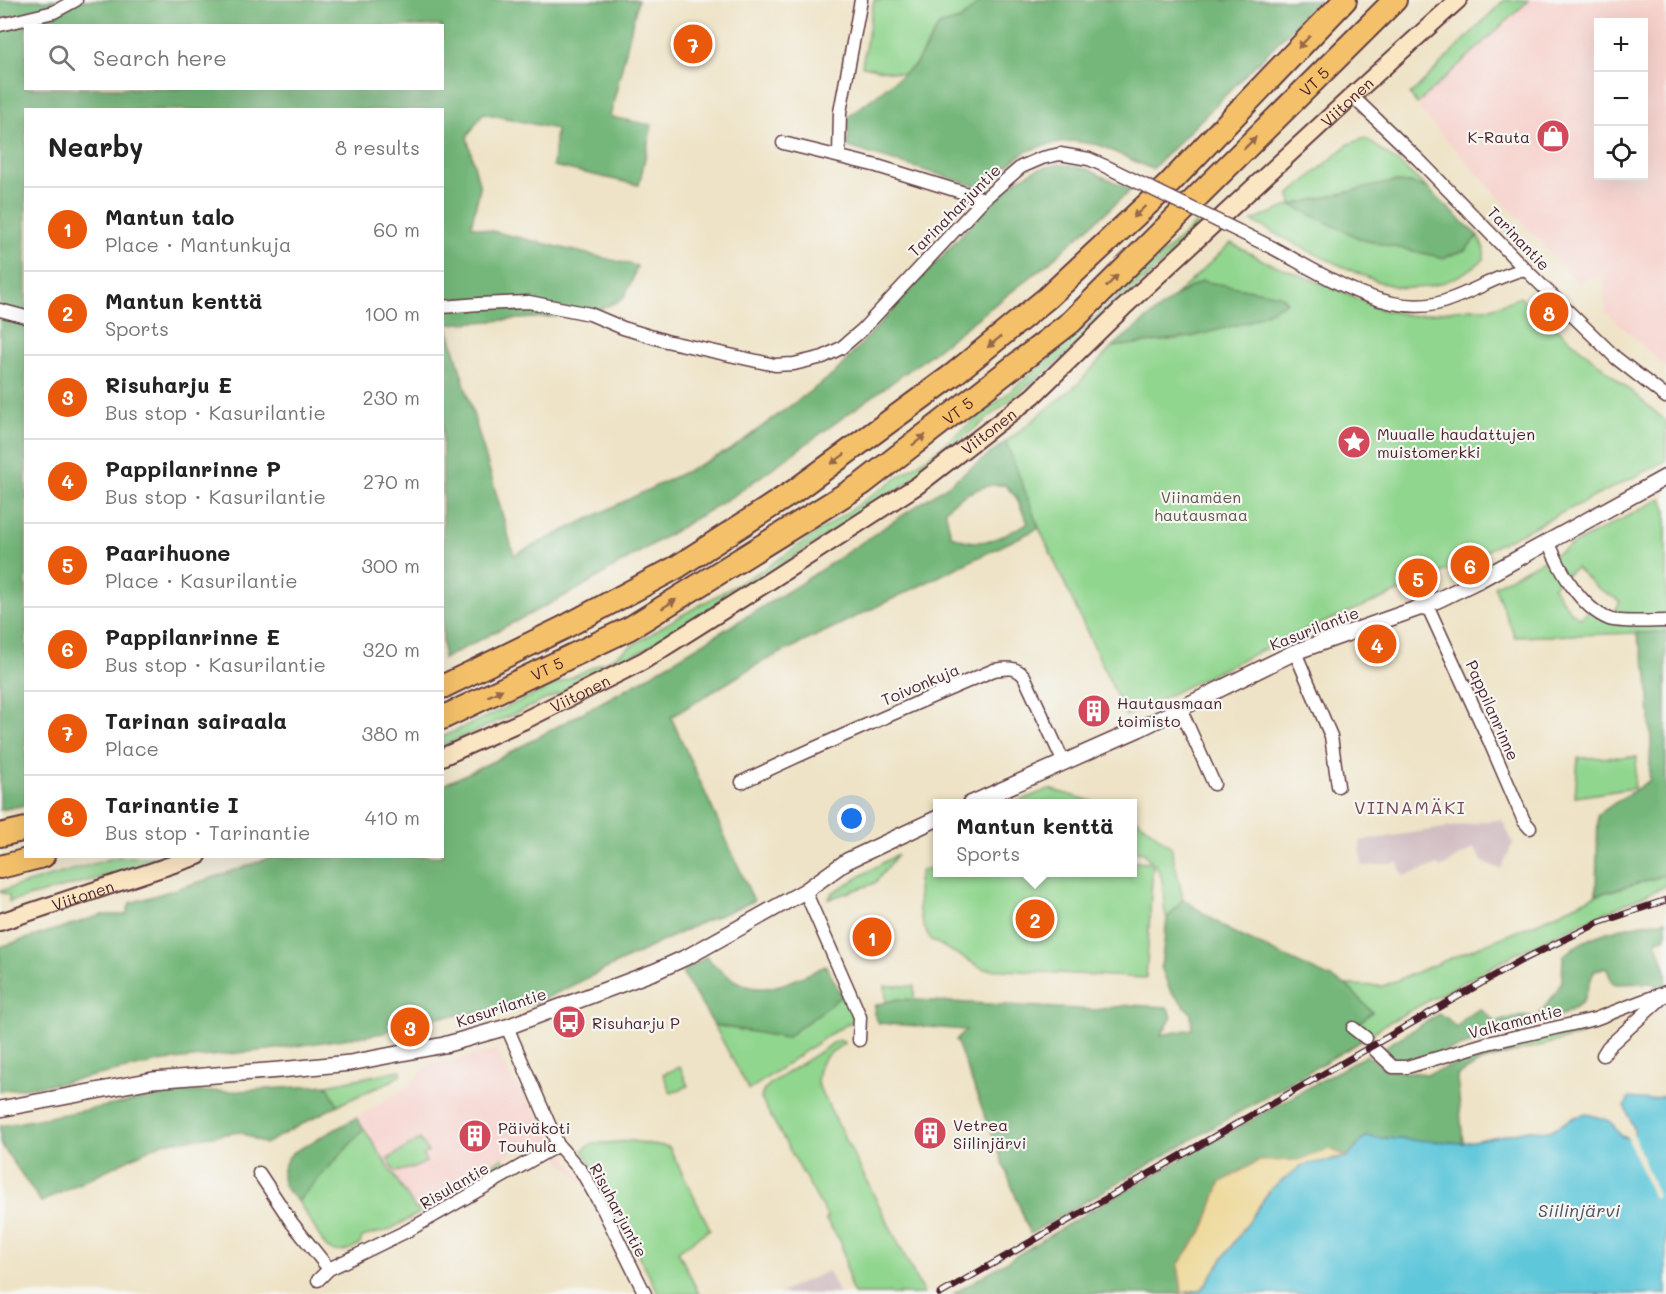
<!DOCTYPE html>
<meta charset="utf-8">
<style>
body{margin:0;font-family:Mali,sans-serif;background:#f2f2f2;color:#222}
.controls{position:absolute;right:18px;top:18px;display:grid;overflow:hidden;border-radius:0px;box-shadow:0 6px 24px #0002}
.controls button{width:54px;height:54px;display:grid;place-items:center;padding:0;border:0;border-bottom:2px solid #e0e0e0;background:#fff;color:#222;font:30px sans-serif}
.you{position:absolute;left:852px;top:819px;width:21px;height:21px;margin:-15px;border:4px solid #fff;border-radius:50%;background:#1a73e8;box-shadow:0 0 0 9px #1a73e833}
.badge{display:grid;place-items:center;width:39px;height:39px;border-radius:50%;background:#ea580c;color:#fff;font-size:20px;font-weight:700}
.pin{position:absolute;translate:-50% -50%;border:3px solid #fff;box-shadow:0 2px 6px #0006}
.popup{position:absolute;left:933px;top:799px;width:204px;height:78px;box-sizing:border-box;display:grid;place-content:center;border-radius:0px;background:#fff;filter:drop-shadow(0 2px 4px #0005);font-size:20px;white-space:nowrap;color:#767676}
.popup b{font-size:22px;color:#222}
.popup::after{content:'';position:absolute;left:50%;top:100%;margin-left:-12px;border:12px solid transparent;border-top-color:#fff}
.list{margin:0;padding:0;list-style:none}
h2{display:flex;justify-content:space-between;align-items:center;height:78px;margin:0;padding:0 24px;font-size:26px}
h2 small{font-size:20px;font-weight:400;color:#767676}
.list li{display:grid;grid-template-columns:39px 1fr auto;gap:18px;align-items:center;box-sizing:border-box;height:84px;padding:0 24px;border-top:2px solid #e0e0e0}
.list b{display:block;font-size:22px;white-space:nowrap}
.list p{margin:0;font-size:20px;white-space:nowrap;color:#767676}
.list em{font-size:20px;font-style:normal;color:#767676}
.icon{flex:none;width:33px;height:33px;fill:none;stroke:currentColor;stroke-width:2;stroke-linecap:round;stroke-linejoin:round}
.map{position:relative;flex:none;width:1666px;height:1294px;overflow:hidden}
.search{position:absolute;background:#fff;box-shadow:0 6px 24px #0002;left:24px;top:24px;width:420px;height:66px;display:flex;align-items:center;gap:15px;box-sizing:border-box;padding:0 21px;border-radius:0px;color:#767676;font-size:22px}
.panel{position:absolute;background:#fff;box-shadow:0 6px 24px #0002;left:24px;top:108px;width:420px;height:750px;border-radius:0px}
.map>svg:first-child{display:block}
.built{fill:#f7d0cb;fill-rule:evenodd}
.industrial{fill:#d2bec2}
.green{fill:#91d68f;stroke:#6e7a5d;stroke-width:1.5;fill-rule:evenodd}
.forest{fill:#74b77a;stroke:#5f6b52;stroke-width:1.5;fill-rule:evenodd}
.sand{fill:#eeda9e;stroke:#9c7c64;stroke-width:1.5}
.water{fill:#5ec7da;stroke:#547382;stroke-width:1.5}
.pier{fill:#eee3c6}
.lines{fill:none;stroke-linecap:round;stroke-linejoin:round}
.minor-casing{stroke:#633c42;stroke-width:15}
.tertiary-casing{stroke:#633c42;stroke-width:18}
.secondary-casing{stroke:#633c42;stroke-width:20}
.motorway-casing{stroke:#633c42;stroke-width:26}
.minor{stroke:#fff;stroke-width:12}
.tertiary{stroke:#fff;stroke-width:15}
.secondary{stroke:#fbe6c4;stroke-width:16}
.motorway{stroke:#f4c16b;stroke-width:22}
.rail-casing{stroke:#4a1f2b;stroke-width:7}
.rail{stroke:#f6f6f2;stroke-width:4.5;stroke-dasharray:14;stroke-linecap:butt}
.minor-bridge-casing{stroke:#633c42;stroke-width:15;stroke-linecap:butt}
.minor-bridge{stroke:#fff;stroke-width:12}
.oneway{fill:#966848}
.labels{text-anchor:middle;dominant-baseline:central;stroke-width:4.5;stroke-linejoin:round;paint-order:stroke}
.street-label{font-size:16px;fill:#4a1f2b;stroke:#f6f6f2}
.poi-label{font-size:16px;fill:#4a1f2b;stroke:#f6f6f2;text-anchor:start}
.park-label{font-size:16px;fill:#5f5649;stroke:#f6f6f2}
.neighbourhood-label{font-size:18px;letter-spacing:1.5px;fill:#764858;stroke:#f6f6f2}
.water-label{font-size:18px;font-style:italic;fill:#505160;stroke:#f6f6f2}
</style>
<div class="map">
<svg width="1666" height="1294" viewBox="0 0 1666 1294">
<rect width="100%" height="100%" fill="#f6f6f2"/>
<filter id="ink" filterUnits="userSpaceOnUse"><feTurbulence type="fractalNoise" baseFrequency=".0167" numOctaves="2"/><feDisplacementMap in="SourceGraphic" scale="12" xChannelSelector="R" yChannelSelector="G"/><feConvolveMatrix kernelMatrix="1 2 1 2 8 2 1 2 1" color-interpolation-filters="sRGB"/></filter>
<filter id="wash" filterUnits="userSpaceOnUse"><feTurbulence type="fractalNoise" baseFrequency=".008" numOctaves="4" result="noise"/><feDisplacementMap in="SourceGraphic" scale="24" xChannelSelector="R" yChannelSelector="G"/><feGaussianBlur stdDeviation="1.35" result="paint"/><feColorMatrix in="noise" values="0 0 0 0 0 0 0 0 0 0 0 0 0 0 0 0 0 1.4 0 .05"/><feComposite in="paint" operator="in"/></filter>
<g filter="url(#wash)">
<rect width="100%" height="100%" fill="#eee3c6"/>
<!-- built -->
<g class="built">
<path d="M1516 0H1666V367L1606 312 1603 274 1577 282 1419 110 1418 101ZM1598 22H1644V176H1598Z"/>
<polygon points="497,1050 508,1073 588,1188 536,1137 416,1210 356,1118 411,1084 428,1065"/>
</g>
<!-- industrial -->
<g class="industrial">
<polygon points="1502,819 1513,843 1501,869 1483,862 1474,848 1441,868 1438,865 1403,876 1398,863 1362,866 1360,841"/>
<polygon points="828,1271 839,1294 779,1294 801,1283"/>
</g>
<!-- green -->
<g class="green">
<polygon points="874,0 982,0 960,20 939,26 915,65 903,74 862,66"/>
<polygon points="1504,0 1529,0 1417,104 1410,95"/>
<path d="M1365 138 1400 164 1427 188 1410 183 1392 182 1292 205 1465 250 1478 236 1484 249V259C1463 276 1436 289 1408 288 1388 287 1369 278 1351 270 1317 256 1285 239 1252 221L1291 205 1290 194 1349 144Z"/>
<polygon points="1195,224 1200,227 1060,360 907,483 735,594 645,649 556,695 443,746 442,737 609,660 675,619 763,570 846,513 928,457 1012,390 1073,339"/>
<polygon points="1231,243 1264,261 1346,293 1379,309 1413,316 1470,308 1492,308 1520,297 1666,421 1666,461 1425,581 1291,636 1126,716 1039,528 1006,442 1078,384 1112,347 1183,338 1202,281 1174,297"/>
<path d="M1662 498 1666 509V632L1515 637 1494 586ZM1576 568 1597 588 1620 601 1611 620 1592 609 1580 618 1570 611 1553 587 1565 575Z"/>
<polygon points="1637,757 1634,788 1575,797 1578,758"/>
<polygon points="1049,789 1098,803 1014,803"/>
<path d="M1133 816 1171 847 1183 899 1167 919C1160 901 1169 878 1153 863L1146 978 984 969 931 940 924 927 919 911 918 880 921 871 937 866 938 872H1132L1133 862 1152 863 1143 852 1133 850Z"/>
<polygon points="898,854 875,883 829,899 832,893"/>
<polygon points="117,857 164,857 117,873 9,902 9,895 0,892 0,891"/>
<polygon points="1666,875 1666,886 1588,920 1513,955 1384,1025 1363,1040 1353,1028 1372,1012 1346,985 1383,986 1539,922 1596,895"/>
<polygon points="885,986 914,986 914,1000 898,999 886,1002"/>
<polygon points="849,990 860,1017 830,1034 749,1090 714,1025 786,1038"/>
<polygon points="1617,1021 1574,1037 1512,1053 1508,1047"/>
<path d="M838 1040 845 1043C826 1056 818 1058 817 1083L924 1294H854L850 1285 841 1242 826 1220 827 1216 761 1099 763 1091 771 1083Z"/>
<polygon points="680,1067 688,1086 671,1093 663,1074"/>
<polygon points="401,1070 401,1074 391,1081 338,1105 327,1085"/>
<path d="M364 1129 416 1210 502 1158 506 1165 389 1230 362 1237 360 1244C350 1251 336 1255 326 1247L298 1201Z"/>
<polygon points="420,1139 428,1152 423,1155 426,1162 416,1167 395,1172 388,1159"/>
<polygon points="632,1141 669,1147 710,1229 678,1251 699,1294 659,1294 583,1150 592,1144"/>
</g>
<!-- forest -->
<g class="forest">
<path d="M0 0H638L610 117 652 125 639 185 553 166 556 129 483 113 467 137 480 188 471 226 637 266 632 281 623 299 590 314 447 324 514 555 730 450 834 374 977 218 1010 184 1035 170 1059 164 1087 169 1131 190 1046 265 922 361 736 494 578 589 443 659 442 110H26V805L0 810ZM26 26H442V88H26Z"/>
<polygon points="982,0 1320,0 1152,169 1099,145 1073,141 1042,146 1025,152 979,187 848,147 848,117 915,65 939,26 960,20"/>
<polygon points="1392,182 1410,183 1427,188 1478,236 1465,250 1444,258 1363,240 1291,205"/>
<polygon points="1202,281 1280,295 1287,302 1248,322 1191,337 1112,347 1174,297"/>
<path d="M1006 442 1039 528 760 663 671 717 754 901 698 924 536 1003 452 1016 409 1019 384 1033 276 1049 164 1061 60 1083 0 1091V947L102 915H126L130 903 209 879 272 857 442 856 443 785 500 758 644 679 795 587 948 485ZM991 485H1005L1016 497 1028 523C1001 537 980 551 951 535L945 510C959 496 973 490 991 485Z"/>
<polygon points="1666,632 1666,875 1596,895 1598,814 1649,781 1651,742 1648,674 1636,633"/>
<polygon points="1183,899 1232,932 1346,985 1372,1012 1353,1028 1363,1040 1030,1234 956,1040 966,1030 879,1023 874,1014 875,1005 898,999 1095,1010 1130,1005 1167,1007 1172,1017 1161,1035 1192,1029 1191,1013 1170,990 1161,967 1167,919"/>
<path d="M1666 920V937L1656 941 1666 971V983L1658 987 1652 983 1613 984 1606 967 1594 971 1583 1002 1556 1019 1411 1061 1389 1058 1378 1051 1439 1014 1447 1018 1456 1028 1466 1017 1480 1009 1496 1022 1514 1017 1538 1016 1554 995 1562 981 1563 956C1589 931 1632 926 1666 920Z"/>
<path d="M706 957C753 1004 771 990 826 966L842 996 786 1038 714 1025 682 973Z"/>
<polygon points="1508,1047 1512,1053 1480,1062 1457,1076 1463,1143 1365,1137 1348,1157 1330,1149 1298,1160 1258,1161 1220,1183 1205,1227 1178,1265 1182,1291 1180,1294 953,1294 1105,1202 1367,1055 1385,1070 1428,1074"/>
<polygon points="327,1085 338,1105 265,1144 240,1132 162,1143 41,1202 0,1143 0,1126 182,1092 239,1091"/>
<path d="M356 1118 364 1129 298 1201C280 1188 276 1172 292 1153Z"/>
</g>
<!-- sand -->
<polygon class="sand" points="1330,1149 1348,1157 1334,1158 1271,1189 1202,1289 1180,1294 1182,1291 1178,1265 1205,1227 1220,1183 1258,1161 1298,1160"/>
<!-- water -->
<polygon class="water" points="1666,1095 1666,1294 1186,1294 1202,1289 1271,1189 1303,1165 1348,1157 1365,1137 1463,1143 1529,1130 1550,1131 1575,1117 1587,1114 1610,1121 1621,1136 1628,1138 1635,1132 1625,1106 1629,1098 1651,1100"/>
<!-- pier -->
<polygon class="pier" points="1631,1129 1658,1196 1653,1198 1626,1134 1632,1131"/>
</g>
<g filter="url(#ink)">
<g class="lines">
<defs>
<g id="minor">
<polyline points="0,25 54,12 76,0"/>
<polyline points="1352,96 1419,160 1525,269 1616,358 1666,397"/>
<polyline points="783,143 877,166 984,199"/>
<polyline points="839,155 840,112 861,0"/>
<path d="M1273 248C1319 272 1381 315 1435 304 1466 297 1494 276 1525 269"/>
<polyline points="442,307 479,304 529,302 590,314 623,328 666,341 775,365 794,364 823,357 841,348 862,330 984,199 1021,167 1042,158 1060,154 1089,159 1107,167"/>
<polyline points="0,310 26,317"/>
<path d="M1549 543C1559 569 1581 608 1609 619 1619 623 1653 621 1666 621"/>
<polyline points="1427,605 1488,738 1524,821 1530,828"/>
<polyline points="1295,652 1331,736 1338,786"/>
<polyline points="1180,708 1214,784"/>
<path d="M742 782C825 742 910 706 994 670 1007 668 1015 666 1024 676L1064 763"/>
<polyline points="805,891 855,1005 860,1017 859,1040"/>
<polyline points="1353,1028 1366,1038"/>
<polyline points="1375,1050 1393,1067 1407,1067 1488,1043 1595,1019 1666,992"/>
<polyline points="1603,1055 1608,1047 1663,997"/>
<polyline points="558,1145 582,1172 603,1209 645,1294"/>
<polyline points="259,1173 292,1223 329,1269"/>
<polyline points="318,1280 329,1269 407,1231 558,1145 507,1027"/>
</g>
<g id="tertiary">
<polyline points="970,804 1139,729 1295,652 1419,608 1442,598 1479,580 1666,477"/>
<polyline points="0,1109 153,1080 280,1070 350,1063 444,1045 507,1027 656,971 689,956 805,891 847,861 938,818"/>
</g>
<g id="secondary">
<path id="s1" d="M442 757 525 720 643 661 768 582 918 485 1033 396 1123 308 1352 96 1458 0"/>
<path id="s2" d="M0 922 198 856"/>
</g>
<g id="motorway">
<polyline points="442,687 563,628 677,567 793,492 954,374 1047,298 1167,186 1345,0"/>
<path id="s3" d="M442 718 630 628 862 484 1071 322 1395 0"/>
<polyline points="0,835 26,829"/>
<polyline points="0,867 43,856"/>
</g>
</defs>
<!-- minor casing -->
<use href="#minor" class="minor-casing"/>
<!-- tertiary casing -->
<use href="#tertiary" class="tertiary-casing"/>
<!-- secondary casing -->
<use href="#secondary" class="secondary-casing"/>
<!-- motorway casing -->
<use href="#motorway" class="motorway-casing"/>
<!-- minor -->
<use href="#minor" class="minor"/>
<!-- tertiary -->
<use href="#tertiary" class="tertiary"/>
<!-- secondary -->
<use href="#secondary" class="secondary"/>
<!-- motorway -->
<use href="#motorway" class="motorway"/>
<defs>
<polyline id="rail" points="940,1294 1520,961 1598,923 1666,900"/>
</defs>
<!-- rail casing -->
<use href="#rail" class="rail-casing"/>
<!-- rail -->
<use href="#rail" class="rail"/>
<defs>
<polyline id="minor-bridge" points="1107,167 1273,248"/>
</defs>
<!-- minor-bridge casing -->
<use href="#minor-bridge" class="minor-bridge-casing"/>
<!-- minor-bridge -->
<use href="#minor-bridge" class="minor-bridge"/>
</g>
<!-- one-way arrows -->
<defs><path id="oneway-solid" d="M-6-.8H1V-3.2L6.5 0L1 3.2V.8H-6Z" transform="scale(1.5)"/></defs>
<g class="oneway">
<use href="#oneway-solid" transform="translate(1304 42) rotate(134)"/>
<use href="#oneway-solid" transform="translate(1250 143) rotate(-45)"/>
<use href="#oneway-solid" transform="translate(1139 212) rotate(137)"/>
<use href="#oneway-solid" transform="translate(1112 281) rotate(-45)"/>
<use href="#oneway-solid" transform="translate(994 342) rotate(141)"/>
<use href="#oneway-solid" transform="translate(919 440) rotate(-38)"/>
<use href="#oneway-solid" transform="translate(838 459) rotate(144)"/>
<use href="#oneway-solid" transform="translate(669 604) rotate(-32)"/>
<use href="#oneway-solid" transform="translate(495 693) rotate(-26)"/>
</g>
</g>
<!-- icons -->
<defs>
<symbol id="shop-disc" viewBox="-11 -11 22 22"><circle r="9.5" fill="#d1495b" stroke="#f6f6f2"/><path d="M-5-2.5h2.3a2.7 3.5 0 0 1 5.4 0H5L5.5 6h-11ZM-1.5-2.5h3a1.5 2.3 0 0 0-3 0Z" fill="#fff"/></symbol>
<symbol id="sight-disc" viewBox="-11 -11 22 22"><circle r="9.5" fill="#d1495b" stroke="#f6f6f2"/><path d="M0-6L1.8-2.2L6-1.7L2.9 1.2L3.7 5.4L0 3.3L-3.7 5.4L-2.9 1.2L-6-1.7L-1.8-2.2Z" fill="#fff"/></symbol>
<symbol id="building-disc" viewBox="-11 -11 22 22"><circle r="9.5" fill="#d1495b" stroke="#f6f6f2"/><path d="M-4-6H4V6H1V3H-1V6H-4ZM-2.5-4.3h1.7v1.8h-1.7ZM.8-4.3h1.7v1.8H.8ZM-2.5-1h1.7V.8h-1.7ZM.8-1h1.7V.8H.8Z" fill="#fff"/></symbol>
<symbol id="bus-disc" viewBox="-11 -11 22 22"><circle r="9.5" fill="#d1495b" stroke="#f6f6f2"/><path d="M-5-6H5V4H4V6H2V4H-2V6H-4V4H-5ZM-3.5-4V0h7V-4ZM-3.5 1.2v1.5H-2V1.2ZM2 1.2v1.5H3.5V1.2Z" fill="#fff"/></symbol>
</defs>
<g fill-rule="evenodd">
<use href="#shop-disc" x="1534" y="117" width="38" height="38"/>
<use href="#sight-disc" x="1335" y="423" width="38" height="38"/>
<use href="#building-disc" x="1075" y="692" width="38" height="38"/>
<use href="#bus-disc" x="550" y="1003" width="38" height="38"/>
<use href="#building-disc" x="911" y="1114" width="38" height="38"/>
<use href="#building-disc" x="456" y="1117" width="38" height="38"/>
</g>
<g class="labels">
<!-- street labels -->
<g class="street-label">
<text stroke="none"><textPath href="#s3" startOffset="1088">VT 5</textPath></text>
<text stroke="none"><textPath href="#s1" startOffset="1125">Viitonen</textPath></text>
<text transform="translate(954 210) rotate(-45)">Tarinaharjuntie</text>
<text transform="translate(1519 238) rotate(46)">Tarinantie</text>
<text stroke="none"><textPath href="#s3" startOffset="602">VT 5</textPath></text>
<text stroke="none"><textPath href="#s1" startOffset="638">Viitonen</textPath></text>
<text transform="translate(1314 628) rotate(-21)">Kasurilantie</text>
<text stroke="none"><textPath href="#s3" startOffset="116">VT 5</textPath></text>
<text transform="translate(920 684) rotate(-23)">Toivonkuja</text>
<text stroke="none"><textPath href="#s1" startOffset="152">Viitonen</textPath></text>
<text transform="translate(1493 710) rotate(66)">Pappilanrinne</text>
<text stroke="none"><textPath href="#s2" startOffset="87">Viitonen</textPath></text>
<text transform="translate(501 1007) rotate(-18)">Kasurilantie</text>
<text transform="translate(1515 1021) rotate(-14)">Valkamantie</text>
<text transform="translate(454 1185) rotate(-30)">Risulantie</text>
<text transform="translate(619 1210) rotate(62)">Risuharjuntie</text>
</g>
<!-- poi labels -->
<g class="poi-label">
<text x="1530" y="136" text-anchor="end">K-Rauta</text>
<text x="1377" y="433">Muualle haudattujen<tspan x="1377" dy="18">muistomerkki</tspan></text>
<text x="1117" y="702">Hautausmaan<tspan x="1117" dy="18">toimisto</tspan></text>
<text x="592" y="1022">Risuharju P</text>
<text x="953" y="1124">Vetrea<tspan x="953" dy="18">Siilinjärvi</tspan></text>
<text x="498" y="1127">Päiväkoti<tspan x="498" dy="18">Touhula</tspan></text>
</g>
<!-- park labels -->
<g class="park-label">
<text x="1201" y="496">Viinamäen<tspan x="1201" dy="18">hautausmaa</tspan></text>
</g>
<!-- neighbourhood labels -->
<g class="neighbourhood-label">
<text x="1410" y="807">VIINAMÄKI</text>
</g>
<!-- water labels -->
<g class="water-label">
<text x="1579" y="1210">Siilinjärvi</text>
</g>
</g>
</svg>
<div class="controls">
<button>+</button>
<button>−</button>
<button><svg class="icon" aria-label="locate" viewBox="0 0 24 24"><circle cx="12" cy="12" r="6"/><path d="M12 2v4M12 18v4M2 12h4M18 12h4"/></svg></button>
</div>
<div class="you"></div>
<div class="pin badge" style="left:872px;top:937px">1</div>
<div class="pin badge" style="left:1035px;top:919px">2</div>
<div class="popup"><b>Mantun kenttä</b>Sports</div>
<div class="pin badge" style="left:410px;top:1027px">3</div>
<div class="pin badge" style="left:1377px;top:644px">4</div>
<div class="pin badge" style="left:1418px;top:578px">5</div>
<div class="pin badge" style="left:1470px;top:565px">6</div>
<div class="pin badge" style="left:693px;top:44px">7</div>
<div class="pin badge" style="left:1549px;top:312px">8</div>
<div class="search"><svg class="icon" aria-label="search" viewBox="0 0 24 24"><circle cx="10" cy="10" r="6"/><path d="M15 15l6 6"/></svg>Search here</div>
<section class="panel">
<h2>Nearby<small>8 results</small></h2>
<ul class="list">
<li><span class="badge">1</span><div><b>Mantun talo</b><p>Place · Mantunkuja</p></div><em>60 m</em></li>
<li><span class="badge">2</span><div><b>Mantun kenttä</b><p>Sports</p></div><em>100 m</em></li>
<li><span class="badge">3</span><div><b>Risuharju E</b><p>Bus stop · Kasurilantie</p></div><em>230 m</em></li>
<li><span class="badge">4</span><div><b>Pappilanrinne P</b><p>Bus stop · Kasurilantie</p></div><em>270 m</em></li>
<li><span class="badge">5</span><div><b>Paarihuone</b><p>Place · Kasurilantie</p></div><em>300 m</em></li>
<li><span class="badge">6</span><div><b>Pappilanrinne E</b><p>Bus stop · Kasurilantie</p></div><em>320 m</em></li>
<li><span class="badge">7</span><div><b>Tarinan sairaala</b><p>Place</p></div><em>380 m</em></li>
<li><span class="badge">8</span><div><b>Tarinantie I</b><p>Bus stop · Tarinantie</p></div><em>410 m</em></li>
</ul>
</section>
</div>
